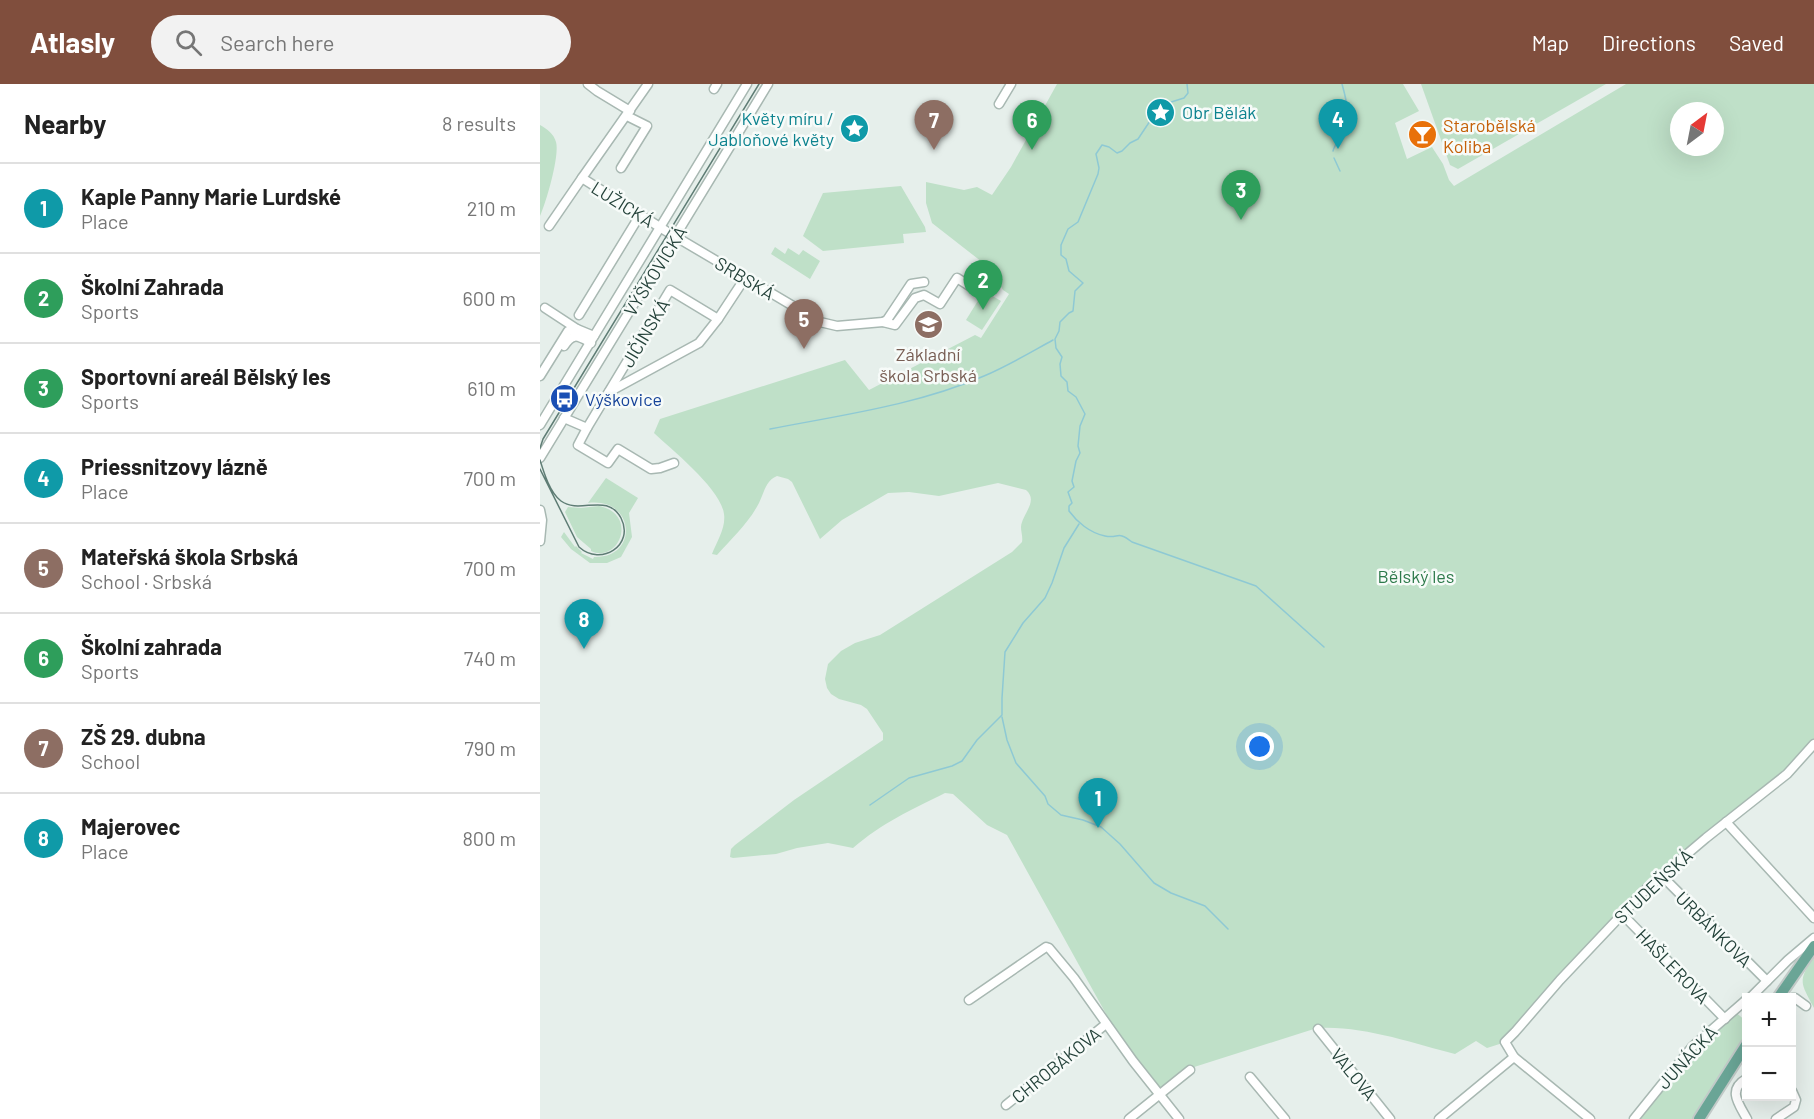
<!DOCTYPE html>
<meta charset="utf-8">
<style>
body{margin:0;font-family:Barlow,sans-serif;background:#f2f2f2;color:#222}
.controls{position:absolute;right:18px;bottom:18px;display:grid;overflow:hidden;border-radius:0px;box-shadow:0 6px 24px #0002}
.controls button{width:54px;height:54px;display:grid;place-items:center;padding:0;border:0;border-bottom:2px solid #e0e0e0;background:#fff;color:#222;font:30px sans-serif}
.compass{position:absolute;left:1130px;top:18px;width:54px;height:54px;border-radius:50%;background:#fff;box-shadow:0 6px 24px #0002;rotate:32deg}
.you{position:absolute;left:720px;top:663px;width:21px;height:21px;margin:-15px;border:4px solid #fff;border-radius:50%;background:#1a73e8;box-shadow:0 0 0 9px #1a73e833}
.badge{display:grid;place-items:center;width:39px;height:39px;border-radius:50%;background:#804e3d;color:#fff;font-size:20px;font-weight:700}
.pin{position:absolute;translate:-50% -50px;filter:drop-shadow(0 2px 3px #0008)}
.pin::after{content:'';position:absolute;top:32px;width:21px;height:18px;background:inherit;clip-path:polygon(0 0,100% 0,50% 100%)}
.list{margin:0;padding:0;list-style:none}
h2{display:flex;justify-content:space-between;align-items:center;height:78px;margin:0;padding:0 24px;font-size:26px}
h2 small{font-size:20px;font-weight:400;color:#767676}
.list li{display:grid;grid-template-columns:39px 1fr auto;gap:18px;align-items:center;box-sizing:border-box;height:90px;padding:0 24px;border-top:2px solid #e0e0e0}
.list b{display:block;font-size:22px;white-space:nowrap}
.list p{margin:0;font-size:20px;white-space:nowrap;color:#767676}
.list em{font-size:20px;font-style:normal;color:#767676}
.icon{flex:none;width:33px;height:33px;fill:none;stroke:currentColor;stroke-width:2;stroke-linecap:round;stroke-linejoin:round}
.map{position:relative;flex:none;width:1274px;height:1035px;overflow:hidden}
header{display:flex;align-items:center;gap:36px;box-sizing:border-box;height:84px;padding:0 30px;background:#804e3d;color:#fff}
header strong{font-size:28px}
nav{display:flex;gap:33px;margin-inline-start:auto;font-size:21px}
.search{width:420px;height:54px;background:#f2f2f2;display:flex;align-items:center;gap:15px;box-sizing:border-box;padding:0 21px;border-radius:33px;color:#767676;font-size:22px}
main{display:flex}
aside{flex:1;background:#fff}
.map>svg:first-child{display:block}
.green{fill:#bfe0c8;fill-rule:evenodd}
.lines{fill:none;stroke-linecap:round;stroke-linejoin:round}
.stream{stroke:#8ec9d4;stroke-width:1.5}
.minor-casing{stroke:#a8b8b2;stroke-width:11}
.major-casing{stroke:#c2cac8;stroke-width:14}
.minor{stroke:#fff;stroke-width:8}
.major{stroke:#6aa596;stroke-width:10}
.tram{stroke:#5f7d75;stroke-width:1.5}
.labels{text-anchor:middle;dominant-baseline:central;stroke-width:5;stroke-linejoin:round;paint-order:stroke}
.culture-label{font-size:18px;fill:#0d838f;stroke:#f7fbf9;text-anchor:start}
.food-label{font-size:18px;fill:#c56008;stroke:#f7fbf9;text-anchor:start}
.street-label{font-size:18px;fill:#24423a;stroke:#f7fbf9}
.education-label{font-size:18px;fill:#785e54;stroke:#f7fbf9}
.transit-label{font-size:18px;fill:#164399;stroke:#f7fbf9;text-anchor:start}
.park-label{font-size:18px;fill:#2d7a4b;stroke:#f7fbf9}
</style>
<header>
<strong>Atlasly</strong>
<div class="search"><svg class="icon" aria-label="search" viewBox="0 0 24 24"><circle cx="10" cy="10" r="6"/><path d="M15 15l6 6"/></svg>Search here</div>
<nav><a>Map</a><a>Directions</a><a>Saved</a></nav>
</header>
<main>
<aside>
<h2>Nearby<small>8 results</small></h2>
<ul class="list">
<li><span class="badge" style="background:#0f9aa8">1</span><div><b>Kaple Panny Marie Lurdské</b><p>Place</p></div><em>210 m</em></li>
<li><span class="badge" style="background:#2e9e5b">2</span><div><b>Školní Zahrada</b><p>Sports</p></div><em>600 m</em></li>
<li><span class="badge" style="background:#2e9e5b">3</span><div><b>Sportovní areál Bělský les</b><p>Sports</p></div><em>610 m</em></li>
<li><span class="badge" style="background:#0f9aa8">4</span><div><b>Priessnitzovy lázně</b><p>Place</p></div><em>700 m</em></li>
<li><span class="badge" style="background:#8d6e63">5</span><div><b>Mateřská škola Srbská</b><p>School · Srbská</p></div><em>700 m</em></li>
<li><span class="badge" style="background:#2e9e5b">6</span><div><b>Školní zahrada</b><p>Sports</p></div><em>740 m</em></li>
<li><span class="badge" style="background:#8d6e63">7</span><div><b>ZŠ 29. dubna</b><p>School</p></div><em>790 m</em></li>
<li><span class="badge" style="background:#0f9aa8">8</span><div><b>Majerovec</b><p>Place</p></div><em>800 m</em></li>
</ul>
</aside>
<div class="map">
<svg width="1274" height="1035" viewBox="0 0 1274 1035">
<rect width="100%" height="100%" fill="#e6efeb"/>
<!-- green -->
<g class="green">
<path d="M517 0H863L879 27 855 39 867 75 892 63 903 80 909 96 914 102 1086 0H1274V663L1111 805 1037 881 969 957 947 964 936 957 915 970C873 959 821 941 777 944L651 984 615 1010 586 966 467 751 447 741 413 710 405 709C371 726 342 739 313 764L288 759 257 764 236 770 193 774 190 773 191 765 195 761 254 716 343 656V649L327 625 321 621 299 615 291 610 287 604 285 595 288 580 301 567 315 559 340 551 472 468 482 458C483 453 481 448 481 443 482 430 499 417 486 406L458 399 399 412 369 408 348 409 302 436 280 455 252 398 248 395 237 392C226 396 224 409 219 419 208 440 192 454 177 471L172 470C177 457 186 444 184 430 181 405 132 366 114 349L120 335 305 276 329 306 435 251 441 254 469 210 463 206 451 185 392 139 386 119V98L424 106 437 103 452 111 471 83ZM1139 27H1175V63H1139Z"/>
<polygon points="881,0 1066,0 918,85 910,81"/>
<path d="M0 41C7 45 14 50 16 58 20 71 6 119 0 132Z"/>
<polygon points="361,102 385,143 386,148 363,150 364,159 283,167 263,152 283,109"/>
<polygon points="235,163 245,170 248,164 259,171 263,166 280,177 270,195 231,170"/>
<polygon points="444,207 461,217 442,246 426,236"/>
<path d="M66 394 98 414 89 429 92 453 81 473 67 479H50L31 465 21 453 24 448 35 463 36 462 42 468 41 469 53 475 54 473C99 475 96 413 48 419Z"/>
<path d="M59 422C99 430 79 480 51 467V465L37 453 25 428 28 423 41 424Z"/>
<path d="M1274 873V924C1261 899 1257 897 1274 873Z"/>
<polygon points="1194,927 1206,937 1206,961 1159,1035 1094,1035 1146,969"/>
</g>
<g class="lines">
<!-- stream -->
<g class="stream">
<path d="M647 0 648 9 644 14 628 19 616 28 598 55 590 59 582 67 577 69 569 63 562 61 556 70 559 84 558 90 538 138 528 145 521 161V171L526 175 529 187 543 199 535 207 533 227 529 229 520 238 519 247 515 255 516 264 522 273 520 280 521 292 527 298 528 307 536 313 545 330 540 342 538 362 540 369 536 377 532 397 534 403 528 408 532 419 529 422V427C537 438 550 449 565 452 579 455 577 446 592 458L716 502 784 563"/>
<path d="M793 67C795 59 800 56 804 50 812 37 806 14 802 0"/>
<polyline points="794,74 800,87"/>
<path d="M230 345C302 331 377 321 444 292 468 282 491 268 513 256"/>
<polyline points="462,633 467,656 476,679 505,712 508,720 521,731 543,736 561,743 580,760 614,799 631,809 665,822 688,845"/>
<polyline points="330,721 369,694 412,682 422,677 437,656 462,631 462,614 465,568 483,539 505,514 512,499 524,464 539,440"/>
</g>
<defs>
<g id="minor">
<polyline points="48,0 57,7 90,27"/>
<polyline points="108,0 42,94 126,147 280,238 297,242 343,238 347,236 371,200 384,198"/>
<polyline points="174,5 177,0"/>
<polyline points="459,20 471,0"/>
<polyline points="81,84 107,42 87,32"/>
<polyline points="9,142 42,94"/>
<polyline points="5,224 37,245"/>
<polyline points="39,231 100,131"/>
<polyline points="343,238 355,241 375,214 384,211 400,220 417,194 436,206"/>
<path d="M24 262C33 248 38 252 51 259"/>
<polyline points="0,292 28,247 37,245 54,252"/>
<polyline points="69,308 159,259 178,235 205,194"/>
<polyline points="24,334 47,344 130,206 178,235"/>
<polyline points="0,341 207,0"/>
<polyline points="47,344 38,361 68,379 78,365 111,385 120,384 134,379"/>
<polyline points="0,374 228,0"/>
<polyline points="0,426 2,436 0,457"/>
<polyline points="1186,738 1274,834"/>
<polyline points="1122,792 1227,897"/>
<polyline points="1082,830 1185,935"/>
<polyline points="1210,914 1248,876 1274,854"/>
<polyline points="1252,914 1255,914 1266,922"/>
<polyline points="429,916 506,863 509,864 534,894 593,977 639,1035"/>
<polyline points="778,945 850,1035"/>
<polyline points="710,993 745,1035"/>
<path d="M1206 995C1187 1006 1199 1020 1207 1035"/>
<polyline points="466,1021 566,940"/>
<polyline points="589,1035 650,986"/>
<polyline points="899,1035 974,973"/>
<polyline points="1050,1035 974,973 965,958 975,948 1020,896 1107,804 1166,754 1247,690 1274,660"/>
<polyline points="1094,1035 1152,963 1206,916"/>
<polyline points="1236,1035 1254,1023 1256,1016 1252,1007"/>
</g>
<g id="major">
<polyline points="1238,914 1274,862"/>
<polyline points="1159,1035 1206,961"/>
</g>
</defs>
<!-- minor casing -->
<use href="#minor" class="minor-casing"/>
<!-- major casing -->
<use href="#major" class="major-casing"/>
<!-- minor -->
<use href="#minor" class="minor"/>
<!-- major -->
<use href="#major" class="major"/>
<!-- tram -->
<g class="tram">
<polyline points="0,364 3,355 219,0"/>
<path d="M0 376C4 389 10 409 21 417 40 431 67 408 81 434 95 461 61 483 39 463L0 385"/>
</g>
</g>
<!-- icons -->
<defs>
<symbol id="sight-disc" viewBox="-11 -11 22 22"><circle r="9.5" fill="#0f9aa8" stroke="#f7fbf9"/><path d="M0-6L1.8-2.2L6-1.7L2.9 1.2L3.7 5.4L0 3.3L-3.7 5.4L-2.9 1.2L-6-1.7L-1.8-2.2Z" fill="#fff"/></symbol>
<symbol id="bar-disc" viewBox="-11 -11 22 22"><circle r="9.5" fill="#e8710a" stroke="#f7fbf9"/><path d="M-6-5H6L.8 .8V4.5H3.5V6h-7V4.5H-.8V.8Z" fill="#fff"/></symbol>
<symbol id="school-disc" viewBox="-11 -11 22 22"><circle r="9.5" fill="#8d6e63" stroke="#f7fbf9"/><path d="M0-5L7-2L0 1L-7-2ZM-4 1L0 2.5L4 1V4Q0 6-4 4Z" fill="#fff"/></symbol>
<symbol id="bus-disc" viewBox="-11 -11 22 22"><circle r="9.5" fill="#1a4fb4" stroke="#f7fbf9"/><path d="M-5-6H5V4H4V6H2V4H-2V6H-4V4H-5ZM-3.5-4V0h7V-4ZM-3.5 1.2v1.5H-2V1.2ZM2 1.2v1.5H3.5V1.2Z" fill="#fff"/></symbol>
</defs>
<g fill-rule="evenodd">
<use href="#sight-disc" x="604" y="12" width="33" height="33"/>
<use href="#sight-disc" x="298" y="28" width="33" height="33"/>
<use href="#bar-disc" x="866" y="34" width="33" height="33"/>
<use href="#school-disc" x="372" y="224" width="33" height="33"/>
<use href="#bus-disc" x="8" y="298" width="33" height="33"/>
</g>
<g class="labels">
<!-- culture labels -->
<g class="culture-label">
<text x="642" y="28">Obr Bělák</text>
<text x="294" y="34" text-anchor="end">Květy míru /<tspan x="294" dy="21">Jabloňové květy</tspan></text>
</g>
<!-- food labels -->
<g class="food-label">
<text x="903" y="41">Starobělská<tspan x="903" dy="21">Koliba</tspan></text>
</g>
<!-- street labels -->
<g class="street-label">
<text transform="translate(83 120) rotate(32)">LUŽICKÁ</text>
<text transform="translate(115 187) rotate(-58)">VÝŠKOVICKÁ</text>
<text transform="translate(205 194) rotate(31)">SRBSKÁ</text>
<text transform="translate(105 249) rotate(-59)">JIČÍNSKÁ</text>
<text transform="translate(1113 802) rotate(-43)">STUDEŇSKÁ</text>
<text transform="translate(1174 845) rotate(45)">URBÁNKOVA</text>
<text transform="translate(1133 882) rotate(46)">HAŠLEROVA</text>
<text transform="translate(1147 973) rotate(-47)">JUNÁCKÁ</text>
<text transform="translate(516 981) rotate(-39)">CHROBÁKOVA</text>
<text transform="translate(814 990) rotate(51)">VALOVA</text>
</g>
<!-- education labels -->
<g class="education-label">
<text x="388" y="270">Základní<tspan x="388" dy="21">škola Srbská</tspan></text>
</g>
<!-- transit labels -->
<g class="transit-label">
<text x="45" y="315">Výškovice</text>
</g>
<!-- park labels -->
<g class="park-label">
<text x="876" y="492">Bělský les</text>
</g>
</g>
</svg>
<div class="controls">
<button>+</button>
<button>−</button>
</div>
<svg class="compass" viewBox="-18 -18 36 36"><path d="M0-13l5 13h-10z" fill="#e53935"/><path d="M0 13l5-13h-10z" fill="#767676"/></svg>
<div class="you"></div>
<div class="pin badge" style="left:558px;top:744px;background:#0f9aa8">1</div>
<div class="pin badge" style="left:443px;top:226px;background:#2e9e5b">2</div>
<div class="pin badge" style="left:701px;top:136px;background:#2e9e5b">3</div>
<div class="pin badge" style="left:798px;top:65px;background:#0f9aa8">4</div>
<div class="pin badge" style="left:264px;top:265px;background:#8d6e63">5</div>
<div class="pin badge" style="left:492px;top:66px;background:#2e9e5b">6</div>
<div class="pin badge" style="left:394px;top:66px;background:#8d6e63">7</div>
<div class="pin badge" style="left:44px;top:565px;background:#0f9aa8">8</div>
</div>
</main>
